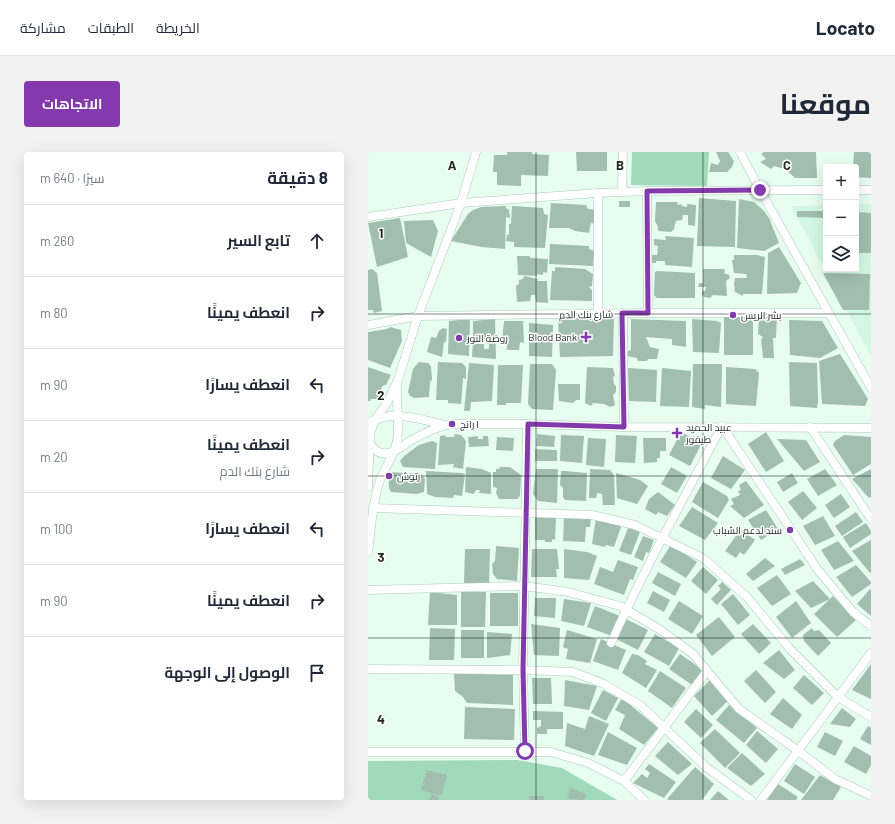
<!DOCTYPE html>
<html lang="ar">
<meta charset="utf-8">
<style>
body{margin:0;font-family:Barlow,Cairo,sans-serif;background:#f2f2f3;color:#1f2937;direction:rtl}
.controls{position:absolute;right:12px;top:12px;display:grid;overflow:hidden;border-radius:4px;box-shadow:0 4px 16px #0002}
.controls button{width:36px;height:36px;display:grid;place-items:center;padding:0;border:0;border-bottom:1px solid #e0e1e3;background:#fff;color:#1f2937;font:20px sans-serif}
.stop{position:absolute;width:12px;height:12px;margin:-9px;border:3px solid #833aac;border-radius:50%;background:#fff}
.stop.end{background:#833aac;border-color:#fff;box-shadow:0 1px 4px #0008}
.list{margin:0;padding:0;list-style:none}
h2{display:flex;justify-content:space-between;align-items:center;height:52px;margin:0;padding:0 16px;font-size:17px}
h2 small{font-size:13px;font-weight:400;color:#747a83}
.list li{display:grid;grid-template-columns:26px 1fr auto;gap:12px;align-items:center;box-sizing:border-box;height:72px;padding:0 16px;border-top:1px solid #e0e1e3}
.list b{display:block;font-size:15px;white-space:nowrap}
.list p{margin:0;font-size:13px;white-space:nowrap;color:#747a83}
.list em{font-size:13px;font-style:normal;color:#747a83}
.icon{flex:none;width:22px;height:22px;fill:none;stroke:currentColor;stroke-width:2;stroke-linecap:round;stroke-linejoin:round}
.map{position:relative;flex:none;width:503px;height:648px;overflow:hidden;direction:ltr;border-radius:4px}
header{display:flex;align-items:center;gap:24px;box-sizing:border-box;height:56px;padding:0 20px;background:#fff;border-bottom:1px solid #e0e1e3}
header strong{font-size:19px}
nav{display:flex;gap:22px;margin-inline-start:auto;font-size:14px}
.intro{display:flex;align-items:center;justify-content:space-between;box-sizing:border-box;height:96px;padding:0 24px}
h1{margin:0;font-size:28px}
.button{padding:10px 18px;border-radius:4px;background:#833aac;color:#fff;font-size:14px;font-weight:700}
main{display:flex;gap:24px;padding:0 24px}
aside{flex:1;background:#fff;border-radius:4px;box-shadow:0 4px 16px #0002}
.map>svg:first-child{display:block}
.built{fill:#d2f8e3}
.green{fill:#a1d9bb}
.building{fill:#a1beae}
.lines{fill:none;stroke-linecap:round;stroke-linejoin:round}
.minor-casing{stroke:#adc9ba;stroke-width:9}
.minor{stroke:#fff;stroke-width:8}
.route{stroke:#833aac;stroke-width:5}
.grid{fill:none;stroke:#1c2721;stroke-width:1;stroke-opacity:0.55}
.poi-dot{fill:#833aac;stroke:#fff;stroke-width:1.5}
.labels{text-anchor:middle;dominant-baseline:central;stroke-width:3;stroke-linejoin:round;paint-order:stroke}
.street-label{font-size:10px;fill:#1c2721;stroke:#fff}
.poi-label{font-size:10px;fill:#1c2721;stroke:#fff;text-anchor:start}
.grid-label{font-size:13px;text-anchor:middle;font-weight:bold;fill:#1c2721;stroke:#fff;stroke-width:3;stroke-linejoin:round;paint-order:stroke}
</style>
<header>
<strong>Locato</strong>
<nav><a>الخريطة</a><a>الطبقات</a><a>مشاركة</a></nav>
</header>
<div class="intro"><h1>موقعنا</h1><a class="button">الاتجاهات</a></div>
<main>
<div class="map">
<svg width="503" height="648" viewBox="0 0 503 648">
<rect width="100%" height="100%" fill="#e6fdf0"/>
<!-- built -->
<polygon class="built" points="503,52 503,204 423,54 458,53 458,117 488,117 488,53"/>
<!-- green -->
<g class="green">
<polygon points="264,0 341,0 339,34 263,33"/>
<polygon points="149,608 194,616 249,648 0,648 0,609"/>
</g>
<!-- building -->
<g class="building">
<polygon points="139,0 164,0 164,2 181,3 180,24 153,23 153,34 129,33 129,20 125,20 126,3 139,3"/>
<polygon points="208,0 239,0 239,19 209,19"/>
<polygon points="348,0 360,0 366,9 364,15 359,20 341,20 343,11 350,13 352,9"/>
<polygon points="396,0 448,0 449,26 427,26 417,17 406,14 403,17 392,10 398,7 393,2"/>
<polygon points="486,0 503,0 503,26 488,25 488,15 485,15"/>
<polygon points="331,46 368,49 367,95 329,94"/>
<polygon points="371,47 386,50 396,59 401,66 411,91 396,99 369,96"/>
<rect x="251" y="49" width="11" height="6"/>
<polygon points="288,50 309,50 310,53 313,52 314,54 319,55 319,52 328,53 327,74 320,73 320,63 315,63 314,68 308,69 306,77 303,80 290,79 290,75 287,69"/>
<polygon points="183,51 218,53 220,57 229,58 229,72 223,71 221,81 207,79 201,76 181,76"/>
<polygon points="138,54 138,56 141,58 142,66 138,65 137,97 113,95 83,89 100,62 105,58 113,55"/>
<polygon points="144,54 175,56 176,62 180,63 177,96 146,95 146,90 138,89 139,82 141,83 141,72 143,72"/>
<polygon points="429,59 458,59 458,66 429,65"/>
<polygon points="488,60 503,61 503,101 488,101"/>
<polygon points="32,66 40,105 9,115 0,71"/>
<polygon points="65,68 70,79 63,105 38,91 36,69"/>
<polygon points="297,84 326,86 324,115 297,113 297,109 288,109 288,111 284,111 284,103 289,103 290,94 286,93 286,87 298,88"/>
<polygon points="182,92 221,94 221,97 229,100 228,107 225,107 225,114 181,112"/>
<polygon points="411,95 433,131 429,141 399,142 400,101"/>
<polygon points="366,103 389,103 397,105 394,142 375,142 375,144 367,140 366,132 367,126 379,126 378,122 366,121 364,108 366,108"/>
<polygon points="149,104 161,104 163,106 180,107 179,121 175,120 175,123 169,122 169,124 150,123"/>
<polygon points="187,115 217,117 225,122 224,134 221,135 224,138 224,149 182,148 184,119 187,119"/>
<polygon points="4,117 9,121 14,159 6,161 5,158 0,158 0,118"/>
<polygon points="335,117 357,117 356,121 361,123 362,126 358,129 359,144 345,143 342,146 336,145 334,143 334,139 337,139 338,135 330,135 331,131 335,131"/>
<polygon points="289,119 327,121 327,146 289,146 286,143 287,120"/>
<polygon points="455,121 502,122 501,158 475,158"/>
<polygon points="156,124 170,127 169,129 179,129 180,151 168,150 167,143 163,143 162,149 149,150 148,134 151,132 151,128 155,127"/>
<polygon points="356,163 385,164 385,203 356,203"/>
<polygon points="246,164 245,204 192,205 190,166"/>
<polygon points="391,164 409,165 408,186 405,186 406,206 395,206 393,188 395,185 390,182"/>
<polygon points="102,167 101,204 80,202 81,169"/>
<polygon points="127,167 128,207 104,205 105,189 107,189 107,192 116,192 116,197 121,197 121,192 116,190 118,189 105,186 105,169"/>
<polygon points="263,167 318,169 318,195 304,193 304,187 278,185 282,195 291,197 289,207 280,207 279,209 270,209 269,206 259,204 260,199 263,198"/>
<polygon points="324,167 349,169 353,171 351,201 325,200"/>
<polygon points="421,168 454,169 470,196 452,206 422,203"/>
<polygon points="136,169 155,169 156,191 152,190 151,198 139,198 139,190 134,189"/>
<polygon points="161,171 185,173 184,205 161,204"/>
<polygon points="22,175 33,178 34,189 22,216 0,208 0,180 19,177"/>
<polygon points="75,176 79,177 78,190 76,190 74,205 59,200 63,185 68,186 71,179"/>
<polygon points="472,202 497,242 500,247 497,254 454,252 451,209"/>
<polygon points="51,210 60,211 63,214 64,228 62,230 61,245 46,246 42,244 40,240 45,217"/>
<polygon points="70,210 94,211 98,215 98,227 95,226 93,252 80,251 80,248 68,248"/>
<polygon points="421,210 449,211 450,250 449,256 422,254"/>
<polygon points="101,211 126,213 124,249 103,250 102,259 96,259"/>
<polygon points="162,212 184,212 188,218 185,258 164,257 160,252"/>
<polygon points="325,212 354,212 353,255 337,253 337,257 324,255"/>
<polygon points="130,213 155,213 153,251 138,251 138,253 129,253"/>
<polygon points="0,215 23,223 18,233 16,233 13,236 16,240 10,247 3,247 2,249 0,249"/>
<polygon points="219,215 245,216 247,224 245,225 246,232 248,234 248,240 245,243 247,253 242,255 236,252 225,251 223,254 217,251"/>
<polygon points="358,215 387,217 391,221 388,254 358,252"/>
<polygon points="260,216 289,218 288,250 261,249"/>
<polygon points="294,216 323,219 321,255 292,254"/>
<polygon points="190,232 212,232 212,248 208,248 205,251 191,249"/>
<polygon points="313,280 334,291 322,314 301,303"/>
<polygon points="398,280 416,309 398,320 380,292"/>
<polygon points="87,282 93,283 98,289 95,317 85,315 86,312 70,313 72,284 77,283 78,285 86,285"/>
<polygon points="169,282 187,284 186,295 168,294"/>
<polygon points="193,283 216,284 214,311 192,309"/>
<polygon points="248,283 269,284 267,311 247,310"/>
<polygon points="476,283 503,285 503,312 485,323 465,293 467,289"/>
<polygon points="110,284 110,287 115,287 115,284 120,284 121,294 101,295 100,285"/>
<polygon points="129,285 146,286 145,299 128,298"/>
<polygon points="220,286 238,287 236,315 218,313"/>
<polygon points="275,286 298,286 298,299 292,299 292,306 289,306 289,310 276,311"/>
<polygon points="409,287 438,288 452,310 436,319"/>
<polygon points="64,289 69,291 67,317 35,315 32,309 36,304 51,293"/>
<polygon points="167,297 189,298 189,309 167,309"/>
<polygon points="355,304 377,318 363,337 343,326"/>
<polygon points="98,315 114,317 123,321 123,342 111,341 112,338 108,338 106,342 97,340"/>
<polygon points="132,315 142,315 153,323 152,344 149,347 131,347 128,341 129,336 125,335 125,320 128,320 128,317 131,317"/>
<polygon points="303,315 319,324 309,341 293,332"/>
<polygon points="168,317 190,317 189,351 170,349 165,342"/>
<polygon points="222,317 242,318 246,323 247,353 235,353 234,342 229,341 228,346 221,346"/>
<polygon points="457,317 469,333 450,344 439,327"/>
<polygon points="503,317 503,345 501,346 484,327"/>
<polygon points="58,319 93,321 97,322 94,344 86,343 85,346 67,345 59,342"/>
<polygon points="193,319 197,319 219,321 218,349 197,348 195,345 195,336 192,333"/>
<polygon points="20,320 53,322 57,327 56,340 49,342 23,340 21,336"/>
<polygon points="248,321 272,328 280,334 269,352 249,346"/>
<polygon points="424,321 430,331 415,340 409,330"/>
<polygon points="378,329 396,353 376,366 362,354 366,352 363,347 372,343 370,339 373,338 371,333"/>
<polygon points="335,330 359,344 361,348 350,366 324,350"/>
<polygon points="435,339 449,356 434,368 420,350"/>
<polygon points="290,340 307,353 299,364 290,360 288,363 277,357 281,347"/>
<polygon points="473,342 482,355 466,366 457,353"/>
<polygon points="324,355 350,371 337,388 311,374"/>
<polygon points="398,358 410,377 393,388 380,368"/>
<polygon points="488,360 495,370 474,384 467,374"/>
<polygon points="196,364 223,365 222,375 218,375 217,390 195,389"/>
<polygon points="455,364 467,384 447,393 435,374"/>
<polygon points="167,365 188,366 187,388 184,387 184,390 177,390 177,388 167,388"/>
<polygon points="228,366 254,372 246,395 238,393 237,395 224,392"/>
<polygon points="498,371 503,379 503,382 482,396 475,385"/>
<polygon points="260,376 272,380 263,403 251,399"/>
<polygon points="373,377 387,388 376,403 372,400 368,406 357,399"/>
<polygon points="275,384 286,388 281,401 278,400 275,409 266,405"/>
<polygon points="503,388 503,420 502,421 484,399"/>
<polygon points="470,389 486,409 466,418 453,398"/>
<polygon points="303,393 329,410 318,426 292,410"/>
<polygon points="128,394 151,396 149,429 129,427 125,422 124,412 127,409"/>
<polygon points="97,397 122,397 121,432 96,431"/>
<polygon points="164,397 189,397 191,417 188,417 189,425 163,425"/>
<polygon points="196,397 219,400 229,404 221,428 196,426"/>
<polygon points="397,406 407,414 385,429 378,422"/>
<polygon points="432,407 437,413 417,423 413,417"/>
<polygon points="250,408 270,415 265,428 262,427 256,443 226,432 232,415 245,420"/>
<polygon points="488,413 503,430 503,432 484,445 468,425"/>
<polygon points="335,415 350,428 338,442 323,429"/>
<polygon points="290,420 313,432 307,444 284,431"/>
<polygon points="409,423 423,442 404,454 389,436"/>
<polygon points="445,429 462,447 443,456 427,439"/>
<polygon points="354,430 363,438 349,453 343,447 353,437 350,434"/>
<polygon points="502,437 503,438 503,464 489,452"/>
<polygon points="285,439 302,448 296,460 279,451"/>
<polygon points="62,440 89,443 89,473 60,473"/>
<polygon points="93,440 118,440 117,475 93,475"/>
<rect x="122" y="441" width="28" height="33"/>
<polygon points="365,442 382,463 370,473 353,452"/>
<polygon points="465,444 488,468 469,485 446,462"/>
<polygon points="167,446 188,446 187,466 166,464"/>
<polygon points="196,447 223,451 216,474 193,469"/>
<polygon points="311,449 335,464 324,482 300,467"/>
<polygon points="428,449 443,471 424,486 408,465"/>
<polygon points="227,454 252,464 244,484 219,475"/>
<polygon points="351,465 367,485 344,504 328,483"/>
<polygon points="258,467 280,478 270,498 248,487"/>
<polygon points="163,472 192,476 191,504 166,503"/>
<polygon points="385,472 403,491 391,502 373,482"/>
<polygon points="62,476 87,477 86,508 61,508"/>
<polygon points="444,476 446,479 451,478 463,491 450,504 436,489 435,483"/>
<rect x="93" y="478" width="23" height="28"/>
<polygon points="199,478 229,487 222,511 198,507 200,497 195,495"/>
<polygon points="119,480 144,482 142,503 119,506"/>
<polygon points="287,482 311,496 301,514 276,500"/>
<polygon points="233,487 258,498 250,518 225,509"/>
<polygon points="411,498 427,518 416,527 395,511"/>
<polygon points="264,502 270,503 279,509 277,512 289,518 278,536 254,521"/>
<polygon points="312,502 335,518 324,533 301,517"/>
<polygon points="503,512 503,547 484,538"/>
<polygon points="388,518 408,540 397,551 376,529"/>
<polygon points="292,519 318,536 304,556 280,539"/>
<polygon points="86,521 145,523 145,553 99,551 95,545 87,539"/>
<polygon points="436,523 456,541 444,553 425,536"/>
<polygon points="164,526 183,526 184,552 165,552"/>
<polygon points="197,528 229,534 221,558 196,554"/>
<polygon points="342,528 361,548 344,564 326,544"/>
<polygon points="235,538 250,546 238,569 223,561"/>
<polygon points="254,546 290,576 276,593 251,577 257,563 247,558"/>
<polygon points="415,546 434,563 424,577 402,562"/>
<polygon points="361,553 389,576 376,591 348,568"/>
<polygon points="97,555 147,557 146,588 96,587"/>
<polygon points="474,556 488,567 482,575 462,572"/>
<polygon points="328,557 345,573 333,586 316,570"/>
<polygon points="165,559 195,560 195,577 179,577 179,582 169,582 169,576 173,574 173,568 165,568"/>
<polygon points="221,564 241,572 226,604 197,594 199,571 217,577"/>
<polygon points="500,574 503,576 503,593 492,587"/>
<polygon points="347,577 372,601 357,616 332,591"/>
<polygon points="389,579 410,597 398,611 378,593"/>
<polygon points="240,580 269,596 259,613 230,603"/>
<polygon points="457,580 475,589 467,604 449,595"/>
<polygon points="300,590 324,612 310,623 287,604"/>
<polygon points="486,594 503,604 503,613 498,622 476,610"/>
<polygon points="374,601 397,622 383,634 359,616"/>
<polygon points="281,612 308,630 296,646 265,631 274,622 279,626 282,621 277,617"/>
<polygon points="427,612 447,625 436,642 416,629"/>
<polygon points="327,615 346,632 334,648 301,648 299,647"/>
<polygon points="59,618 79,623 73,644 53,638"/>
<polygon points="452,623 473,635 465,648 433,648"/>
<polygon points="410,632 430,645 428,648 399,648"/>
<polygon points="202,636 219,642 216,648 199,647"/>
<polygon points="350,639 361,648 342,648"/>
<polygon points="63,642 71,645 70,648 61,648"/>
<rect x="161" y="644" width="15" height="4"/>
</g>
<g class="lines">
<defs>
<g id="minor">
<polyline points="372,0 392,38 503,236"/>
<polyline points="488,38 503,38"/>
<polyline points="279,39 280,161"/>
<polyline points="254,40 255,0"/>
<polyline points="0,65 93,51 230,41 279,39 458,38"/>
<polyline points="255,161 256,275"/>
<polyline points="230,162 230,41"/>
<polyline points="0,173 50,164 280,161 461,161"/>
<path d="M0 270C7 268 14 265 22 264 40 263 59 268 76 273"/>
<polyline points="442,275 503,367"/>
<path d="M1 289C5 297 11 303 20 301 28 300 36 293 42 289 56 281 70 274 85 272H159L256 275 503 276"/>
<polyline points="0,335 2,282 7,268 20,249 30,228 50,164 93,51 108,0"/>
<polyline points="5,356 224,363 267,373 335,406 379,445 422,497 470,545 503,565"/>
<path d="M0 400C3 378 4 353 11 331 16 317 26 304 29 289 32 271 28 253 29 234"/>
<polyline points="0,438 156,434 200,440 252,454 291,477 325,502 371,557 429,598 467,627 503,644"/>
<path d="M243 491C276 417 316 346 354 274L450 418 485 460 503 474"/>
<polyline points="0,517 155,518 205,520 236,532 273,554 338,615 383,648"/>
<polyline points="157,599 155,518 159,272"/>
<polyline points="0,600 183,600 220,611 256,629 276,648"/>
<polyline points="256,629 339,519"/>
<polyline points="393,648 503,501"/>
</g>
</defs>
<!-- minor casing -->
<use href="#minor" class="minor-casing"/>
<!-- minor -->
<use href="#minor" class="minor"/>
</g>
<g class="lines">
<!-- route -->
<polyline class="route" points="157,599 155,518 160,272 256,275 254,161 280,161 279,39 392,38"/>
</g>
<!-- grid -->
<path class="grid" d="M168 0V648M335 0V648M0 162H503M0 324H503M0 486H503"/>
<!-- markers -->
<g class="poi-dot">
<circle cx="365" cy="163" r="4"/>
<path d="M216 179h4v4h4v4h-4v4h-4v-4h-4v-4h4z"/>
<circle cx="91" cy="186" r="4"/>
<circle cx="84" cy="272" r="4"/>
<path d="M307 275h4v4h4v4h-4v4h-4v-4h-4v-4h4z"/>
<circle cx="21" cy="324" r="4"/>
<circle cx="422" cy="378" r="4"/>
</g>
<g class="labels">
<!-- street labels -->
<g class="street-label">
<text transform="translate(218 162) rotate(-1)">شارع بنك الدم</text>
</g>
<!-- poi labels -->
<g class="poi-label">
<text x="373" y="163">بشر الريس</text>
<text x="209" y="185" text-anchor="end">Blood Bank</text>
<text x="99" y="186">روضة النور</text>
<text x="92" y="272">ا رانج</text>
<text x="318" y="275">عبيد الحميد<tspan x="318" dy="12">طيفور</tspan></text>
<text x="29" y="324">رتوش</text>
<text x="414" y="378" text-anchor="end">سند لدعم الشباب</text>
</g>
</g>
<g class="grid-label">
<text x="84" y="18">A</text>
<text x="252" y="18">B</text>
<text x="419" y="18">C</text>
<text x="13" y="86">1</text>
<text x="13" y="248">2</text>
<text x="13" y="410">3</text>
<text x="13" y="572">4</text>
</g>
</svg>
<div class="controls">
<button>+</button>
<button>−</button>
<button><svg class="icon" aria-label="layers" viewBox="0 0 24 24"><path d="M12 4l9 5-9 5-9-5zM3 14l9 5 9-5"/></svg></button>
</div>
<div class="stop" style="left:157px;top:599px"></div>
<div class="stop end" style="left:392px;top:38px"></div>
</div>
<aside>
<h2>8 دقيقة<small>سيرًا · 640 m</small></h2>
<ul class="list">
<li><svg class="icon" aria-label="ahead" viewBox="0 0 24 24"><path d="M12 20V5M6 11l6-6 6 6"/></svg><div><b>تابع السير</b></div><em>260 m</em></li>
<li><svg class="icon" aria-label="right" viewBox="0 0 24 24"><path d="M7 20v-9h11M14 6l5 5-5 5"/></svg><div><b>انعطف يمينًا</b></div><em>80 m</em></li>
<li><svg class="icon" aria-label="left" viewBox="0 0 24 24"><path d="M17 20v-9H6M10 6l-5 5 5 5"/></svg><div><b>انعطف يسارًا</b></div><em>90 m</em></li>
<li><svg class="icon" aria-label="right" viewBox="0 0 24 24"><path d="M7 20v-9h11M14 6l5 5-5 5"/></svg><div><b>انعطف يمينًا</b><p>شارع بنك الدم</p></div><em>20 m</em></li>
<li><svg class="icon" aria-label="left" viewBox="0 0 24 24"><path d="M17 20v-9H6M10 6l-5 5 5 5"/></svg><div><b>انعطف يسارًا</b></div><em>100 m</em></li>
<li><svg class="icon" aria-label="right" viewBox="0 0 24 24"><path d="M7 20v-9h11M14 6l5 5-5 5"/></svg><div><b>انعطف يمينًا</b></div><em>90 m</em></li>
<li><svg class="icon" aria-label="arrive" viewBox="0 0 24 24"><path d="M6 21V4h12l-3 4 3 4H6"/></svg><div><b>الوصول إلى الوجهة</b></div></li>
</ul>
</aside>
</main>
